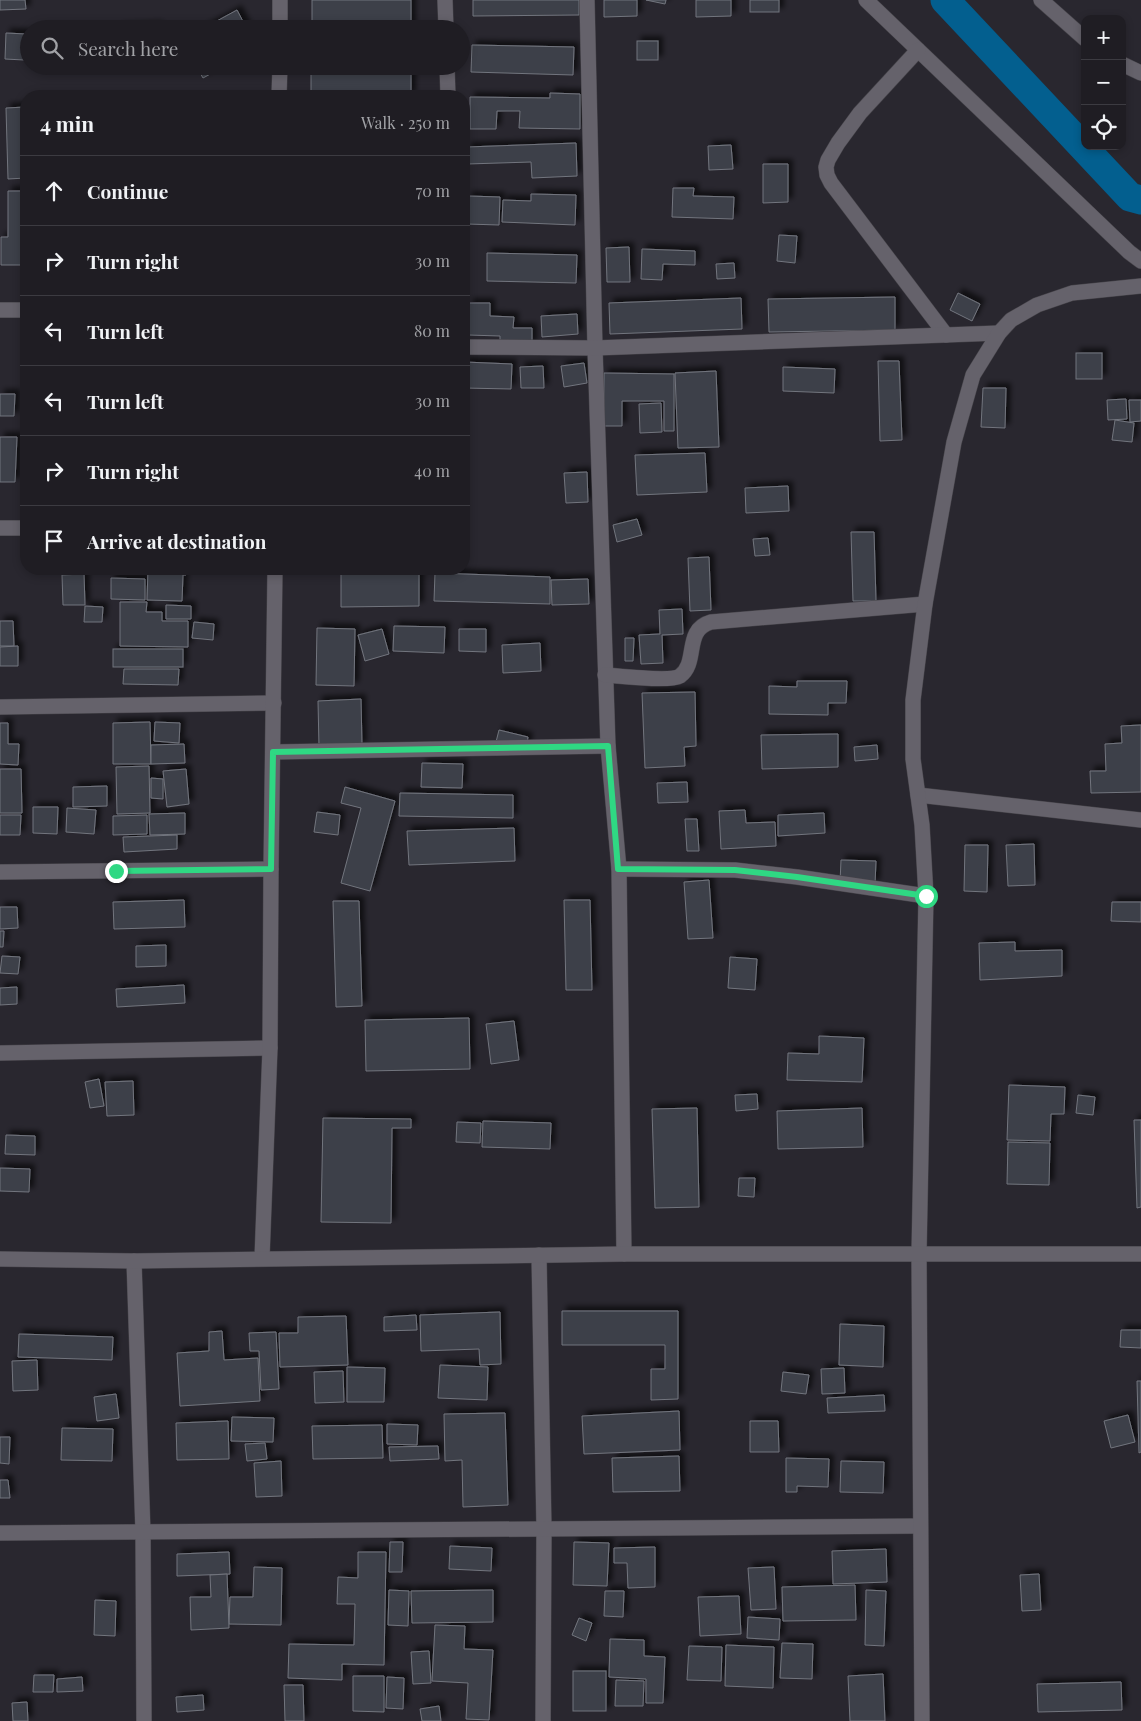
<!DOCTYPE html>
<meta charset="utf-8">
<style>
body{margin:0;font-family:"Playfair Display",serif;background:#2c2a30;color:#f1f3f6}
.controls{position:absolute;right:15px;top:15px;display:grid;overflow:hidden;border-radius:10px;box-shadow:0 2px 8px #0003}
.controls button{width:45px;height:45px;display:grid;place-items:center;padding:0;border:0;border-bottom:1px solid #3c3b41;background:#1f1d23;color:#f1f3f6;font:25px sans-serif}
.stop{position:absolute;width:15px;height:15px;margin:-11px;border:4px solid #2fd883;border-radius:50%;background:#fff}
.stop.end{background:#2fd883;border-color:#fff;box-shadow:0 1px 5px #0008}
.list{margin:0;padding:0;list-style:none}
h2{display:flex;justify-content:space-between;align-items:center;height:65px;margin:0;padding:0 20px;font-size:21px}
h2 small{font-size:16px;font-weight:400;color:#a1a2a6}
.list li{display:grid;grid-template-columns:32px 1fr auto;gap:15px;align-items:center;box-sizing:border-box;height:70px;padding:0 20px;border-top:1px solid #3c3b41}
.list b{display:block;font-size:19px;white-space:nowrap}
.list em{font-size:16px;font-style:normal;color:#a1a2a6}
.icon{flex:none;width:28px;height:28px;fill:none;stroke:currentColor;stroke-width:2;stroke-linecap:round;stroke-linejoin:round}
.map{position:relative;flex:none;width:1141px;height:1721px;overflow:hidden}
.search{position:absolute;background:#1f1d23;box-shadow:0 2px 8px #0003;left:20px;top:20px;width:450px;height:55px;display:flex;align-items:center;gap:12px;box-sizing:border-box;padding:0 18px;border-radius:28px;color:#a1a2a6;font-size:19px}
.panel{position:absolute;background:#1f1d23;box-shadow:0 2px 8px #0003;left:20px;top:90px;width:450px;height:485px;border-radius:20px}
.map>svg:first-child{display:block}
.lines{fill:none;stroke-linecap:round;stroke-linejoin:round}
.canal{stroke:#035f8f;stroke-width:29}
.building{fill:#3d4048;stroke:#72757e;filter:url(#shadow)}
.minor-casing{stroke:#454349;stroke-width:16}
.tertiary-casing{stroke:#454349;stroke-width:16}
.minor{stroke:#65626b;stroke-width:15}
.tertiary{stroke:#65626b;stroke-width:15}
.route{stroke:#2fd883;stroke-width:6}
</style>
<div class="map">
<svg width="1141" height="1721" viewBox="0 0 1141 1721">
<defs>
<filter id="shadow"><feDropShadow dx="4.5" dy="-4.5" stdDeviation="2.5" flood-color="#0009"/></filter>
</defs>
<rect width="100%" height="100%" fill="#29272f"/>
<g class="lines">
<!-- canal -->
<polyline class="canal" points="945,0 1130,197 1141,200"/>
</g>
<!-- building -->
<g class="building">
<polygon points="0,0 25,0 26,9 0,10"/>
<rect x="312" y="0" width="99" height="29"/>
<polygon points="473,0 579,0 579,15 473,16"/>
<polygon points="604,0 637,0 637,16 604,17"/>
<polygon points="646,0 666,0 665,4"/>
<polygon points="696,0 731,0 731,16 696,17"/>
<rect x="750" y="0" width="29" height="12"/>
<polygon points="237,10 247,29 202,29"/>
<polygon points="158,26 158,29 119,29 119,28"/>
<polygon points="6,33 26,34 24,60 5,59"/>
<rect x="637" y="41" width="21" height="19"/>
<polygon points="472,45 574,47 573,75 471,72"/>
<polygon points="196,66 225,66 203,78"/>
<rect x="311" y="66" width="100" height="30"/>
<polygon points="550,93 580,94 580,129 519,128 520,111 497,111 496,129 470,129 470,97 550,98"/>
<polygon points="26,107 26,128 24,128 26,178 8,179 6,108"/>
<polygon points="576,143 577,176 532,178 531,162 467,164 467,147"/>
<polygon points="731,145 733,169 709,170 708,146"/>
<polygon points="763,164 788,164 788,202 763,203"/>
<polygon points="673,188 694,188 693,196 734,197 733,219 672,217"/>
<polygon points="8,191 26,191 26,265 1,265 1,237 8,237"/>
<polygon points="531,194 576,195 575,225 502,222 503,200 531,201"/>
<polygon points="468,196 500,197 499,225 467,224"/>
<polygon points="779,235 797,236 795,263 777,261"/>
<polygon points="629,247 630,282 607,282 606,248"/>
<polygon points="642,249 695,251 695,265 663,264 662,280 641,279"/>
<polygon points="487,253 577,255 576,283 487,281"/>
<polygon points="734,263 735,278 717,279 716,264"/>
<polygon points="958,293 980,304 972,321 950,310"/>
<polygon points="895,297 895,330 769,332 768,299"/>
<polygon points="741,298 742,329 610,334 609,303"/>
<polygon points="469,303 490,303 490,316 514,317 513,328 532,328 532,345 500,344 500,336 468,335"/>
<polygon points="577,314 578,334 542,337 541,316"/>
<rect x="1076" y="353" width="26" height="26"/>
<polygon points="878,361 899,361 902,440 880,441"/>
<polygon points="464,362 512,364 511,389 464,388"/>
<polygon points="584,363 587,383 564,387 561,366"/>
<polygon points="543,366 544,388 521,388 520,367"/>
<polygon points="783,367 835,369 834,393 783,391"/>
<polygon points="716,371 719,447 678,448 675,373"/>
<polygon points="604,373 674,374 674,431 664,431 664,401 622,401 622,426 604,426"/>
<polygon points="983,388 1006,388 1005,428 981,427"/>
<polygon points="0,394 15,394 14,416 0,416"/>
<polygon points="1126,399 1127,419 1108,420 1107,400"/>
<polygon points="1129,400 1141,400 1141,421 1130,422"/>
<polygon points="661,403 662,432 640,433 639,404"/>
<polygon points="1115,420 1134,423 1132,442 1112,440"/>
<polygon points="0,437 17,437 15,482 0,482"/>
<polygon points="705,453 707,492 637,495 635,455"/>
<polygon points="587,472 588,502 566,503 564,473"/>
<polygon points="788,486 789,511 746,513 745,488"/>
<polygon points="637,519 642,535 617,542 613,525"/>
<polygon points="851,532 874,532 876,601 853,601"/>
<polygon points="768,538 770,555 755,556 753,539"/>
<polygon points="709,557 711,610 690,611 688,558"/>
<polygon points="148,569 187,569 186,575 183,575 182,601 147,600"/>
<polygon points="341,569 419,569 419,606 341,607"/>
<polygon points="435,573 550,577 550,604 434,601"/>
<polygon points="84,574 85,605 63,605 62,575"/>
<polygon points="111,578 145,579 145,600 111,599"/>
<polygon points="588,579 589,604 552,605 551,580"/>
<polygon points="120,602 147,602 146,612 162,612 162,621 188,621 188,647 120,646"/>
<polygon points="166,605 191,606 191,619 166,619"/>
<polygon points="85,606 103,607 102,622 84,622"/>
<polygon points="682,609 683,634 662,635 663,663 641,664 639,635 660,634 659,610"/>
<polygon points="0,621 13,621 14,646 0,646"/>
<polygon points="194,622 214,624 213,640 192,638"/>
<polygon points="394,626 445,627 444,653 393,651"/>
<polygon points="317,628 355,629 354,686 316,685"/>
<polygon points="382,629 389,654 365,661 358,635"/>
<polygon points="459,629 486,629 486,652 459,651"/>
<polygon points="625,638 634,638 633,661 625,661"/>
<polygon points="540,643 541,671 503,673 502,645"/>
<polygon points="18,646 18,666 0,666 0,647"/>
<rect x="113" y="649" width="70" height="18"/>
<polygon points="124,669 179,669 178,685 123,684"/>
<polygon points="797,681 847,681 846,703 828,703 828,715 769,714 769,686 797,687"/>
<polygon points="695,692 696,746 684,747 685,766 645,768 642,693"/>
<polygon points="361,699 362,746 319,747 318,701"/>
<polygon points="150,722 151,764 113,764 113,723"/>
<polygon points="155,722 180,723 179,743 154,741"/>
<polygon points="0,723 8,723 8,744 19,744 18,765 0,764"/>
<polygon points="1141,725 1141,792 1091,793 1090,771 1106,771 1105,744 1122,743 1121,726"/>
<polygon points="499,730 528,737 526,749 496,742"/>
<polygon points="838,734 838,767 762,769 761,735"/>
<polygon points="184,744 185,763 151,764 151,745"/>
<polygon points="877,745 878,759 855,761 854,747"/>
<polygon points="422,763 463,764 462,788 421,787"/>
<polygon points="149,766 150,813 117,814 116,767"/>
<polygon points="0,769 21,769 22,813 0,813"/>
<polygon points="186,769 189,804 167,807 163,771"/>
<polygon points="151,778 163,779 163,799 151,798"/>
<polygon points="687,782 688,802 658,803 657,783"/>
<polygon points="107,786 107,806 73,807 73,787"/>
<polygon points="345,787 395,801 370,891 341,883 361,808 341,803"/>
<polygon points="400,793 513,795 513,818 399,816"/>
<polygon points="33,807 58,807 57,834 33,833"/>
<polygon points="67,808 96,810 94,834 66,832"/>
<polygon points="745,810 746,823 775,822 776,846 721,849 719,811"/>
<polygon points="317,812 340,815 338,835 314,832"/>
<polygon points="185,813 185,834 150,835 149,814"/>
<polygon points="824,813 825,833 778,836 778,815"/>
<polygon points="0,815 21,815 20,835 0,835"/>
<polygon points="147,815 147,834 113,835 113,816"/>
<polygon points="685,819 697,819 699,851 687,851"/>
<polygon points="514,828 515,861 409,865 407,831"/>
<polygon points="177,835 177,849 124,852 123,837"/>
<polygon points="1034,844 1035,885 1008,886 1006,845"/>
<polygon points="965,845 988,845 987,892 964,891"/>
<polygon points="841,860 876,861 875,884 840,883"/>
<polygon points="709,880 713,938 688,939 684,882"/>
<polygon points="184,900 185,927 114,929 113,902"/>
<polygon points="564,900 590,900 592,990 566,990"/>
<polygon points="333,901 359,901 362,1006 336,1007"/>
<polygon points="1112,902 1141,902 1141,922 1111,921"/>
<polygon points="0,907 17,907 18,928 0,929"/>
<polygon points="0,931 4,931 3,947 0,947"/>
<polygon points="1015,942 1015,951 1062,950 1062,976 980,980 979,943"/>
<polygon points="166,945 166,966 136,967 136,946"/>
<polygon points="2,956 20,957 18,974 0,973"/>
<polygon points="730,957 757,959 755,990 728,988"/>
<polygon points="184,985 185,1003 117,1007 116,989"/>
<polygon points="17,987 17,1004 0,1005 0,988"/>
<polygon points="469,1018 470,1069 366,1071 365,1020"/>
<polygon points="514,1021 519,1060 491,1064 486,1024"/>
<polygon points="819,1036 864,1038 862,1082 787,1080 788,1053 819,1054"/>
<polygon points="99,1079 104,1106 90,1108 85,1082"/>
<polygon points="133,1081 134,1115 107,1116 105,1082"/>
<polygon points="1009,1085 1065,1087 1064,1114 1051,1114 1050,1141 1007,1140"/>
<polygon points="757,1094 758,1109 736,1111 735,1095"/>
<polygon points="1078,1095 1095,1097 1093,1115 1076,1113"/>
<polygon points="697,1108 699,1207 655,1208 652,1109"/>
<polygon points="862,1108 863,1147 778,1149 777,1111"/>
<polygon points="323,1118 411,1119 411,1128 392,1128 391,1223 321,1222"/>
<polygon points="1134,1120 1141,1120 1141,1207 1137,1208"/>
<polygon points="483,1121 551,1123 550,1149 482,1147"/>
<polygon points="457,1122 481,1123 480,1143 456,1142"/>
<polygon points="6,1135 35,1136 35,1155 5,1154"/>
<polygon points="1008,1142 1050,1143 1049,1185 1007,1184"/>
<polygon points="0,1168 30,1169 29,1192 0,1191"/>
<polygon points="739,1178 755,1178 754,1197 738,1196"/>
<polygon points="562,1311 678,1311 678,1399 651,1400 651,1369 665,1369 665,1345 562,1345"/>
<polygon points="500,1312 501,1364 480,1365 479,1349 421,1351 420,1315"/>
<polygon points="416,1315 417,1330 384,1331 384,1317"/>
<polygon points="346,1316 348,1365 280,1367 279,1333 298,1333 298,1317"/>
<polygon points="840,1324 884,1326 883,1367 839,1365"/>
<polygon points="1121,1330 1141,1330 1141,1348 1120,1347"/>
<polygon points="222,1331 224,1360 258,1358 260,1401 180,1406 177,1353 209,1351 209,1332"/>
<polygon points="276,1332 279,1389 261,1390 259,1351 250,1351 249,1333"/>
<polygon points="19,1334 113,1337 112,1360 18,1357"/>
<polygon points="37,1360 38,1390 13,1391 12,1361"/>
<polygon points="440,1365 488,1367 487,1400 438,1398"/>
<polygon points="347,1367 385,1368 384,1402 347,1402"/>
<polygon points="844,1368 845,1393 822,1394 821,1369"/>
<polygon points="343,1371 344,1402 315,1403 314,1372"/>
<polygon points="783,1372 809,1375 806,1394 781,1391"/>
<polygon points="1137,1381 1141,1381 1141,1452 1139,1453"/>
<polygon points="116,1394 119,1418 97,1421 94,1397"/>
<polygon points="884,1395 885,1411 828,1413 827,1398"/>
<polygon points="679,1411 680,1450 584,1454 582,1416"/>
<polygon points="505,1413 508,1505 463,1507 462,1460 445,1461 444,1414"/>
<polygon points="1128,1415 1135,1442 1111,1448 1104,1421"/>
<polygon points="232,1417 274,1418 273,1442 231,1441"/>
<polygon points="228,1421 229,1459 177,1460 176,1423"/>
<polygon points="750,1421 778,1421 779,1452 750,1452"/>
<polygon points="387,1424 418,1425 417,1445 387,1444"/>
<polygon points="382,1425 383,1458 313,1459 312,1426"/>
<polygon points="62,1428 113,1429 112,1461 61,1460"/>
<polygon points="0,1437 10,1437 9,1464 0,1463"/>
<polygon points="265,1443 267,1459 247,1461 245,1444"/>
<polygon points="438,1446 439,1459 390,1461 389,1447"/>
<polygon points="679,1456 680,1491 613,1492 612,1458"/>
<polygon points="786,1458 829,1459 828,1487 797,1486 797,1492 786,1492"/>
<polygon points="281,1461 282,1496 256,1497 254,1463"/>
<polygon points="841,1461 884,1462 883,1493 840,1492"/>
<polygon points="0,1480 8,1480 10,1498 0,1498"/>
<polygon points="390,1542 403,1542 402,1572 389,1572"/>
<polygon points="574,1542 609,1543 607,1586 573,1585"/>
<polygon points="450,1546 492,1548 491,1571 449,1569"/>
<polygon points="655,1547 655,1587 628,1588 627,1563 614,1563 614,1548"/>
<polygon points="886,1549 887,1582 833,1584 832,1551"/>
<polygon points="229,1552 230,1574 177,1576 177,1554"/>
<polygon points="358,1552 386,1552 384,1665 342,1664 342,1680 288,1678 289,1644 354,1645 355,1604 337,1604 338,1577 358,1578"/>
<polygon points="254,1567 282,1568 281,1625 229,1624 230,1597 253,1597"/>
<polygon points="774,1567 776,1609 751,1610 748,1568"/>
<polygon points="227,1574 229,1628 191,1630 190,1597 211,1597 210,1575"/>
<polygon points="1039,1574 1041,1610 1022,1611 1020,1575"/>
<polygon points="855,1585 856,1620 783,1621 782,1587"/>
<polygon points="389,1590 409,1591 408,1626 388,1625"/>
<polygon points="493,1590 493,1622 412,1623 411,1591"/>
<polygon points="866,1590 886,1591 884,1646 865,1645"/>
<polygon points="605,1591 624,1591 623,1617 604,1616"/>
<polygon points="739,1596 741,1634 700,1636 698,1597"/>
<polygon points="95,1600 116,1601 115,1636 94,1635"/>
<polygon points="748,1617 780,1619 779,1640 747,1638"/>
<polygon points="579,1618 592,1623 586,1641 572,1635"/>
<polygon points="435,1625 465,1626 464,1649 493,1650 489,1720 466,1719 468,1683 432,1681"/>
<polygon points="610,1639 644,1640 644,1656 665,1657 663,1703 646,1703 646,1679 609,1677"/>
<polygon points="782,1643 813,1644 812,1679 780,1678"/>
<polygon points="726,1645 774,1647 773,1688 725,1686"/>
<polygon points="689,1646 722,1647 721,1681 687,1680"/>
<polygon points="429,1651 431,1683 413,1684 411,1652"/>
<rect x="573" y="1671" width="33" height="40"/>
<polygon points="883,1674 885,1721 850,1721 848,1676"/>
<polygon points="34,1675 54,1675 53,1692 33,1692"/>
<polygon points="353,1676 384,1676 384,1712 353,1711"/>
<polygon points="82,1677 83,1691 57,1692 57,1679"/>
<polygon points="387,1677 404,1678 403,1709 386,1708"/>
<polygon points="616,1680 644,1681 643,1706 615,1706"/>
<polygon points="1121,1682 1122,1710 1038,1712 1037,1684"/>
<polygon points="284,1685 303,1685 304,1721 285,1721"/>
<polygon points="203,1695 204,1710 177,1712 176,1697"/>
<polygon points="27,1702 28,1721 13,1721 12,1703"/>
<polygon points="439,1706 441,1721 422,1721 420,1709"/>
</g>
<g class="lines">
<defs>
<g id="minor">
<polyline points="445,0 446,29"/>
<polyline points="587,0 595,348 608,746 619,869 624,1254"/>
<polyline points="866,0 1129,252 1141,261"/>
<polyline points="1041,0 1085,39"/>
<polyline points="280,29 280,0"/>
<polyline points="918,50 860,113 838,143 828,160 826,167 827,175 831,183 946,335"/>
<polyline points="1122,64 1141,73"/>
<polyline points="447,66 448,96"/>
<polyline points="279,96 280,66"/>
<polyline points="0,310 26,310"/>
<polyline points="464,347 595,348 999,333"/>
<polyline points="0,528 26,528"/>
<path d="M605 675C619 676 670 682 680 676 699 662 683 630 711 622L925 604"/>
<polyline points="0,707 274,703"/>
<polyline points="273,752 608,746"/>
<polyline points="918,795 1141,820"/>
<polyline points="619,869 735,870 797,877 926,896"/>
<polyline points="0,872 271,869"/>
<polyline points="0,1053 270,1048"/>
<polyline points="539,1255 544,1529 543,1721"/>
<polyline points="262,1258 270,1048 271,869 275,569"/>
<polyline points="134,1261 143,1533 144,1721"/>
<polyline points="0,1533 920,1526"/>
<polyline points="922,1721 919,1254 926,896 922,825 913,759 913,700 925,604 954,442 973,375 999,333 1011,320 1037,305 1072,293 1141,286"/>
</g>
<polyline id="tertiary" points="0,1259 134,1261 624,1254 1141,1254"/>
</defs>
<!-- minor casing -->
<use href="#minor" class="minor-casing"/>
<!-- tertiary casing -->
<use href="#tertiary" class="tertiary-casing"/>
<!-- minor -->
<use href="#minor" class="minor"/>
<!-- tertiary -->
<use href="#tertiary" class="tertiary"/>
</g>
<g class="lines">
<!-- route -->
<polyline class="route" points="116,871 271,869 273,752 608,746 618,869 735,870 797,877 926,896"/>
</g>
</svg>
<div class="controls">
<button>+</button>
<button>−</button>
<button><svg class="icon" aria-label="locate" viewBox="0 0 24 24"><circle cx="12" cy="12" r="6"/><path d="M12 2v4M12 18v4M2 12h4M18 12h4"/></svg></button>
</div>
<div class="stop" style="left:926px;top:896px"></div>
<div class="stop end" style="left:116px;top:871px"></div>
<div class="search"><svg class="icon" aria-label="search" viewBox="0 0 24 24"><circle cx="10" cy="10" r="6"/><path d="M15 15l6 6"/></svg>Search here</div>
<section class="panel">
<h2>4 min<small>Walk · 250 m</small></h2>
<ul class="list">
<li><svg class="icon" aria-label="ahead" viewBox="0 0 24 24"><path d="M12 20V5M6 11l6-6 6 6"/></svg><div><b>Continue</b></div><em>70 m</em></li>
<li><svg class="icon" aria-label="right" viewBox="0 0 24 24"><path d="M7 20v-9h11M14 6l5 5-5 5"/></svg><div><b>Turn right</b></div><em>30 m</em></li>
<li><svg class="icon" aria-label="left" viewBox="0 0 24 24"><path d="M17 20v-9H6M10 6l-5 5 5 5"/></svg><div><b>Turn left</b></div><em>80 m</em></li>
<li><svg class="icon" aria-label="left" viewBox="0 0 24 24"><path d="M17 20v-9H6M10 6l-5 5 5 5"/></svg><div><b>Turn left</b></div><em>30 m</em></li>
<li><svg class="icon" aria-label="right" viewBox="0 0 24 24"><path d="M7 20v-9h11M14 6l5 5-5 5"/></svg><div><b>Turn right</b></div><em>40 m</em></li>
<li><svg class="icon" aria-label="arrive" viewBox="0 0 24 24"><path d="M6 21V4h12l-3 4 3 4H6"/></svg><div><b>Arrive at destination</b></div></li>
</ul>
</section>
</div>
